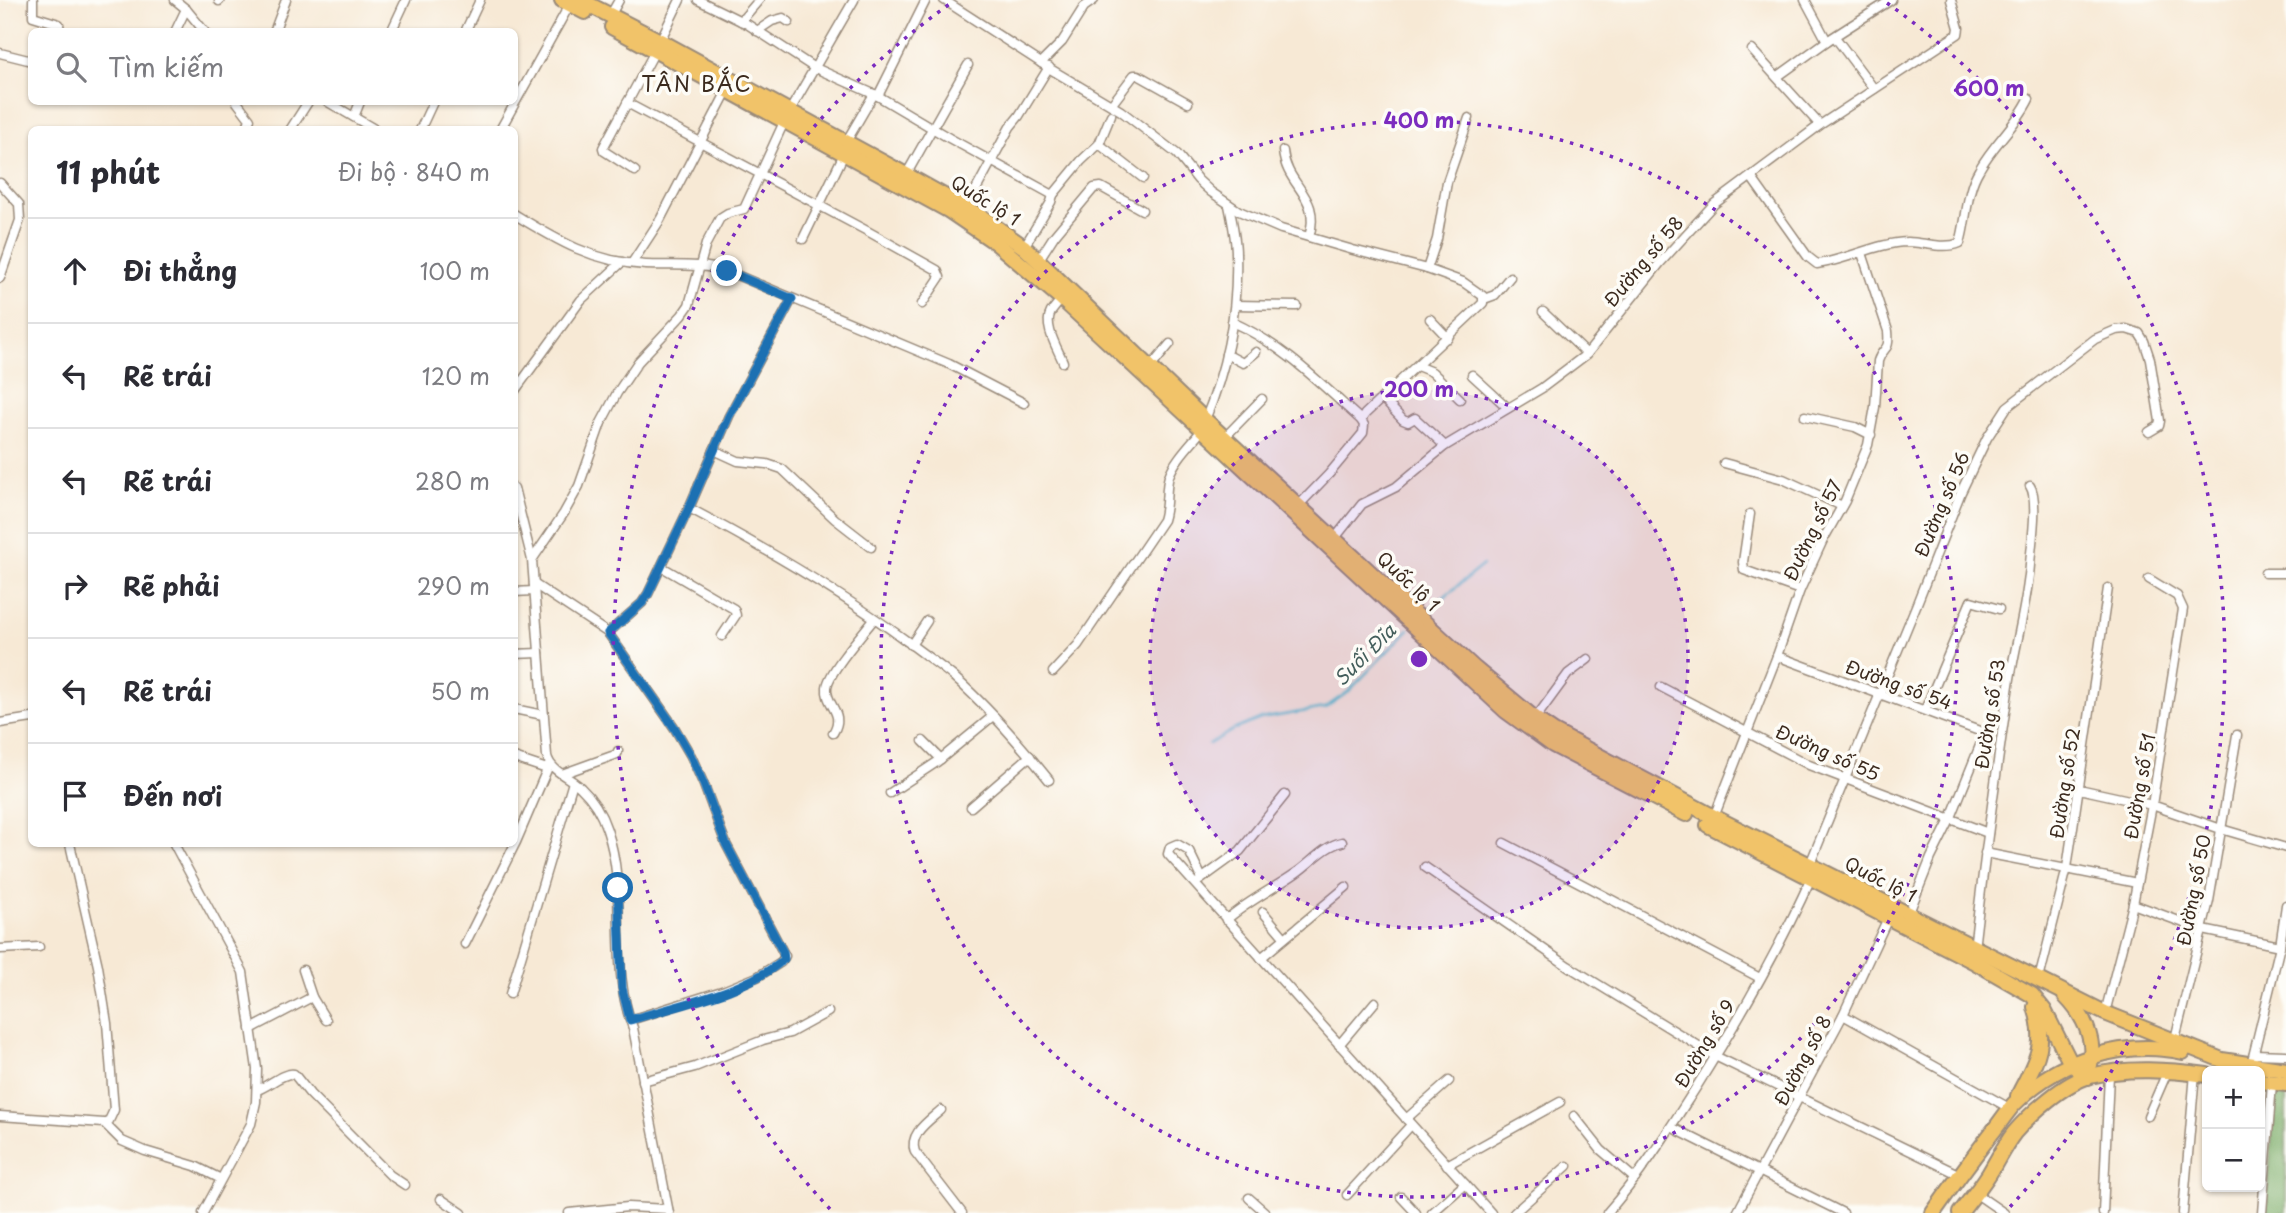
<!DOCTYPE html>
<html lang="vi">
<meta charset="utf-8">
<style>
body{margin:0;font-family:"Playpen Sans",sans-serif;background:#f7f7f7;color:#2b2b33}
.controls{position:absolute;right:21px;bottom:21px;display:grid;overflow:hidden;border-radius:10px;box-shadow:0 2px 5px #0004}
.controls button{width:63px;height:63px;display:grid;place-items:center;padding:0;border:0;border-bottom:2px solid #e1e1e2;background:#fff;color:#2b2b33;font:35px sans-serif}
.stop{position:absolute;width:21px;height:21px;margin:-16px;border:5px solid #1f6fb2;border-radius:50%;background:#fff}
.stop.end{background:#1f6fb2;border-color:#fff;box-shadow:0 2px 7px #0008}
.list{margin:0;padding:0;list-style:none}
h2{display:flex;justify-content:space-between;align-items:center;height:91px;margin:0;padding:0 28px;font-size:30px}
h2 small{font-size:23px;font-weight:400;color:#7c7c81}
.list li{display:grid;grid-template-columns:46px 1fr auto;gap:21px;align-items:center;box-sizing:border-box;height:105px;padding:0 28px;border-top:2px solid #e1e1e2}
.list b{display:block;font-size:26px;white-space:nowrap}
.list em{font-size:23px;font-style:normal;color:#7c7c81}
.icon{flex:none;width:38px;height:38px;fill:none;stroke:currentColor;stroke-width:2;stroke-linecap:round;stroke-linejoin:round}
.map{position:relative;flex:none;width:2286px;height:1213px;overflow:hidden}
.search{position:absolute;background:#fff;box-shadow:0 2px 5px #0004;left:28px;top:28px;width:490px;height:77px;display:flex;align-items:center;gap:18px;box-sizing:border-box;padding:0 24px;border-radius:10px;color:#7c7c81;font-size:26px}
.panel{position:absolute;background:#fff;box-shadow:0 2px 5px #0004;left:28px;top:126px;width:490px;height:721px;border-radius:10px}
.map>svg:first-child{display:block}
.forest{fill:#79ab66;stroke:#5a6a42;stroke-width:2}
.lines{fill:none;stroke-linecap:round;stroke-linejoin:round}
.stream{stroke:#53c0cc;stroke-width:2.5}
.street-casing{stroke:#998a7a;stroke-width:11}
.highway-casing{stroke:#998a7a;stroke-width:18}
.street{stroke:#fff;stroke-width:8}
.highway{stroke:#f1c369;stroke-width:14}
.route{stroke:#1f6fb2;stroke-width:9}
.ring{fill:none;stroke:#7b2cbf;stroke-width:3.5;stroke-dasharray:3.5 7}
.labels{text-anchor:middle;dominant-baseline:central;stroke-width:7;stroke-linejoin:round;paint-order:stroke}
.street-label{font-size:18px;fill:#3b2a1e;stroke:#fdfcf7}
.water-label{font-size:19px;font-style:italic;fill:#435e5b;stroke:#fdfcf7}
.quarter-label{font-size:21px;letter-spacing:2px;fill:#3b2a1e;stroke:#fdfcf7}
.centre{fill:#7b2cbf;stroke:#fdfcf7;stroke-width:3.5}
.ring-label{font-size:21px;text-anchor:middle;font-weight:bold;fill:#7b2cbf;stroke:#fdfcf7;stroke-width:7;stroke-linejoin:round;paint-order:stroke}
</style>
<div class="map">
<svg width="2286" height="1213" viewBox="0 0 2286 1213">
<rect width="100%" height="100%" fill="#fdfcf7"/>
<filter id="ink" filterUnits="userSpaceOnUse"><feTurbulence type="fractalNoise" baseFrequency=".0143" numOctaves="2"/><feDisplacementMap in="SourceGraphic" scale="14" xChannelSelector="R" yChannelSelector="G"/><feConvolveMatrix kernelMatrix="1 2 1 2 8 2 1 2 1" color-interpolation-filters="sRGB"/></filter>
<filter id="wash" filterUnits="userSpaceOnUse"><feTurbulence type="fractalNoise" baseFrequency=".00686" numOctaves="4" result="noise"/><feDisplacementMap in="SourceGraphic" scale="28" xChannelSelector="R" yChannelSelector="G"/><feGaussianBlur stdDeviation="1.57" result="paint"/><feColorMatrix in="noise" values="0 0 0 0 0 0 0 0 0 0 0 0 0 0 0 0 0 1.4 0 .05"/><feComposite in="paint" operator="in"/></filter>
<g filter="url(#wash)">
<rect width="100%" height="100%" fill="#f7e9d5"/>
<!-- forest -->
<polygon class="forest" points="2275,1088 2286,1089 2286,1213 2266,1213"/>
<g class="lines">
<!-- stream -->
<g class="stream">
<polyline points="1423,614 1483,565"/>
<polyline points="1209,744 1233,730 1260,719 1325,708 1348,692 1409,629"/>
</g>
</g>
</g>
<g filter="url(#ink)">
<g class="lines">
<defs>
<g id="street">
<polyline points="33,0 33,16 59,24 60,32"/>
<polyline points="175,0 186,9 205,32"/>
<polyline points="698,0 747,24 813,67 878,96 949,138 1053,195 1051,202 1024,247"/>
<polyline points="944,0 1052,70 1121,111 1177,154 1198,180 1211,192 1239,211 1281,229 1353,250 1427,269 1463,282 1483,296 1483,303 1365,414 1361,420 1364,425 1363,433 1329,474 1299,505"/>
<polyline points="1805,0 1827,41"/>
<polyline points="219,1 220,0"/>
<polyline points="610,16 619,0"/>
<polyline points="741,21 759,0"/>
<polyline points="757,31 772,21 783,18 789,22"/>
<polyline points="175,32 186,9"/>
<polyline points="274,32 286,0"/>
<polyline points="391,32 406,0"/>
<polyline points="465,32 480,0"/>
<polyline points="1835,37 1874,89"/>
<polyline points="660,41 680,0"/>
<polyline points="1752,50 1820,125"/>
<polyline points="0,53 32,61"/>
<polyline points="1041,63 1062,42 1084,7 1094,0"/>
<polyline points="1777,77 1827,41 1891,0"/>
<polyline points="878,96 926,0"/>
<polyline points="237,102 250,119 246,130"/>
<polyline points="328,102 376,130"/>
<polyline points="627,103 869,232 937,270 940,277 922,304"/>
<polyline points="1112,104 1134,75 1138,75 1188,103"/>
<polyline points="789,112 854,0"/>
<polyline points="354,117 360,102"/>
<polyline points="290,130 308,102"/>
<polyline points="420,130 433,102"/>
<polyline points="500,130 570,4"/>
<polyline points="846,142 874,94"/>
<polyline points="1099,144 1111,115"/>
<path d="M1283 151C1286 187 1322 195 1309 237"/>
<polyline points="635,171 604,151 603,148 655,51"/>
<polyline points="906,175 968,65"/>
<path d="M1751 177 1808 257 1817 264C1848 260 1876 243 1907 242 1925 242 1943 250 1960 243 1967 220 1966 191 1979 170 1993 144 2016 126 2029 99"/>
<polyline points="0,183 19,204 20,220 0,278"/>
<polyline points="1053,195 1081,161 1099,144 1143,178"/>
<polyline points="966,208 1010,127 1019,116 1049,67"/>
<path d="M514 214C558 241 593 262 646 265 673 266 701 263 727 271L949 364 1024 403"/>
<polyline points="803,239 844,154"/>
<polyline points="1038,261 1054,236 1094,188 1101,187 1142,210"/>
<polyline points="632,263 660,220 727,91"/>
<polyline points="1427,269 1437,239 1447,182 1469,118"/>
<path d="M1062 299C1058 303 1054 308 1051 312 1043 326 1058 349 1063 362"/>
<polyline points="1484,299 1495,295 1510,277"/>
<polyline points="1235,305 1297,306"/>
<polyline points="1543,312 1587,354"/>
<polyline points="1430,319 1448,338"/>
<path d="M1232 322C1282 344 1321 384 1361 420"/>
<polyline points="1226,354 1243,363 1256,352"/>
<polyline points="1417,366 1432,372 1460,399"/>
<polyline points="1150,368 1170,344"/>
<polyline points="1472,375 1508,408"/>
<polyline points="514,392 581,300 622,262"/>
<polyline points="1382,398 1403,420 1408,422 1415,418 1445,446"/>
<polyline points="1805,416 1855,427 1871,435"/>
<path d="M1205 420C1227 367 1238 311 1236 254 1236 238 1232 221 1229 205"/>
<polyline points="1225,437 1262,399"/>
<polyline points="714,450 738,461 767,464 782,469 835,519 871,547"/>
<polyline points="1724,463 1783,479 1842,506"/>
<path d="M514 488 532 560 547 756C551 772 570 777 581 788 593 799 602 815 607 830 629 894 608 964 633 1028L669 1213"/>
<path d="M689 508C765 548 839 591 908 642 923 654 940 665 955 678 989 708 1020 744 1049 780"/>
<polyline points="1750,514 1743,562 1744,570 1800,590"/>
<polyline points="1335,538 1362,504 1396,487 1445,446 1542,388 1587,354 1660,263 1714,204 1820,125 1958,34 1959,28 1951,0"/>
<polyline points="532,560 564,513 579,486 601,423 617,393 638,362 682,315 689,305 706,244 720,218 728,213 744,209 784,122"/>
<polyline points="662,567 734,609 736,615 722,636"/>
<polyline points="2265,573 2286,573"/>
<polyline points="534,584 608,633"/>
<polyline points="514,592 534,591"/>
<polyline points="911,645 927,621"/>
<polyline points="514,654 539,653"/>
<polyline points="1777,656 1982,732 1983,738 1950,820 1931,858 1908,915"/>
<path d="M1053 672 1078 645 1163 520C1168 505 1165 490 1169 476 1175 459 1191 444 1202 430"/>
<polyline points="1661,687 1809,765 1988,833"/>
<polyline points="514,709 543,715"/>
<polyline points="1925,710 1971,601 1999,609"/>
<polyline points="1535,719 1568,674 1588,659"/>
<polyline points="0,723 32,718"/>
<path d="M833 733C846 712 825 706 827 687 829 671 863 633 874 619"/>
<polyline points="923,741 941,759"/>
<polyline points="514,758 547,769"/>
<polyline points="562,774 612,756 617,754 618,751"/>
<polyline points="2079,789 2152,805 2221,829 2286,848"/>
<polyline points="890,793 937,762 993,716"/>
<polyline points="971,807 1030,756"/>
<path d="M1714 817 1777 656 1800 590 1823 540 1845 501 1868 445 1875 407 1878 361C1883 345 1890 354 1888 331L1862 253"/>
<polyline points="1504,843 1760,978"/>
<polyline points="70,844 98,966 107,1023 114,1110 107,1125"/>
<polyline points="174,844 243,972 257,1069 256,1102 251,1124 203,1213"/>
<polyline points="1985,853 2137,883"/>
<polyline points="1810,864 1916,606 1961,492 1987,438 2007,407 2095,339 2116,330 2126,329 2139,333 2144,341 2150,359 2160,421 2159,426 2149,432"/>
<polyline points="1425,867 1568,966 1715,1056 1960,1175"/>
<polyline points="1202,878 1189,851 1177,844 1170,847 1168,854 1491,1213"/>
<polyline points="1200,880 1240,851 1285,795"/>
<polyline points="2133,904 2203,930 2280,946"/>
<polyline points="1263,912 1284,937"/>
<path d="M1226 920C1248 901 1273 889 1296 873 1311 863 1324 846 1342 842"/>
<polyline points="465,944 516,842 549,765"/>
<polyline points="0,949 39,947"/>
<path d="M1974 949C1984 861 1996 773 2009 685 2015 645 2027 605 2030 565 2031 547 2039 499 2030 486"/>
<polyline points="1261,958 1346,887"/>
<polyline points="2039,979 2067,868 2108,588"/>
<polyline points="510,994 573,782"/>
<polyline points="312,997 326,1020"/>
<polyline points="2105,1013 2133,904 2152,805 2183,609 2177,596 2149,579"/>
<polyline points="1843,1015 2011,1109"/>
<polyline points="630,1020 725,990 757,977 781,962 785,956 726,844 704,785 691,756 674,727 608,633 642,603 648,594 689,508 729,416 792,299"/>
<polyline points="251,1029 312,997 303,970"/>
<polyline points="2174,1043 2209,901 2237,735"/>
<polyline points="1339,1045 1375,1002"/>
<polyline points="2254,1054 2286,1055"/>
<polyline points="2251,1065 2280,946 2286,905"/>
<polyline points="643,1081 695,1067 763,1040 790,1033 828,1012"/>
<path d="M257 1090C269 1086 283 1072 294 1074L310 1094 390 1175 405 1185"/>
<path d="M941 1110C929 1121 908 1134 915 1152L962 1213"/>
<polyline points="0,1116 104,1123 122,1141 145,1151 195,1166 221,1179"/>
<polyline points="1574,1116 1601,1150 1635,1179"/>
<polyline points="2148,1116 2168,1070"/>
<polyline points="1406,1119 1449,1081"/>
<polyline points="1671,1127 1843,1213"/>
<polyline points="1447,1165 1560,1102"/>
<polyline points="1975,1193 2004,1213"/>
<polyline points="1347,1195 1411,1125"/>
<polyline points="1401,1197 1416,1213"/>
<polyline points="1249,1198 1266,1213"/>
<polyline points="441,1199 462,1213"/>
<polyline points="569,1213 628,1207 668,1209"/>
<polyline points="1432,1213 1465,1184"/>
<polyline points="1514,1213 1567,1166"/>
<path d="M1607 1213C1643 1172 1668 1131 1697 1086 1739 1019 1779 950 1811 878"/>
<polyline points="1737,1213 1843,1015 1888,918"/>
<polyline points="2103,1213 2109,1074"/>
<polyline points="2183,1213 2195,1073"/>
<polyline points="2262,1213 2272,1083"/>
</g>
<g id="highway">
<polyline points="562,0 585,12"/>
<polyline points="580,0 660,41 906,175 980,216 1024,247 1205,420 1475,669 1535,719 1554,732 1714,817 2105,1013 2222,1060 2286,1070"/>
<polyline points="612,27 948,210 995,242 1062,299 1506,711 1553,745 1686,814"/>
<polyline points="1708,825 1973,961 2032,995 2044,1010 2071,1064 2088,1077"/>
<path d="M2065 996C2083 1014 2096 1039 2090 1065"/>
<polyline points="2260,1081 2286,1084"/>
<path d="M2018 1096C2035 1062 2048 1046 2035 1007"/>
<path d="M1933 1213C1952 1186 1971 1160 1991 1134 1999 1124 2006 1113 2014 1104 2057 1060 2123 1039 2183 1052"/>
<path d="M1960 1213C1970 1200 1980 1188 1989 1174 1997 1161 2004 1146 2014 1133 2031 1113 2064 1083 2090 1076 2128 1067 2169 1070 2207 1075"/>
</g>
</defs>
<!-- street casing -->
<use href="#street" class="street-casing"/>
<!-- highway casing -->
<use href="#highway" class="highway-casing"/>
<!-- street -->
<use href="#street" class="street"/>
<!-- highway -->
<use href="#highway" class="highway"/>
</g>
</g>
<g class="lines" filter="url(#ink)">
<!-- route -->
<path class="route" d="M618 888 622 988 630 1020C678 1005 746 993 784 959L783 952 726 844 704 785 691 756 674 727 608 633 642 603 648 594 689 508 729 416 792 299 727 271"/>
</g>
<!-- distance rings -->
<circle cx="1419" cy="659" r="269" fill="#7b2cbf" fill-opacity=".12"/>
<g class="ring">
<circle cx="1419" cy="659" r="269"/>
<circle cx="1419" cy="659" r="538"/>
<path d="M830 1209A806 806 0 0 1 951 3M1887 3A806 806 0 0 1 2008 1209"/>
</g>
<g class="labels">
<!-- street labels -->
<g class="street-label">
<text transform="translate(986 200) rotate(32)">Quốc lộ 1</text>
<text transform="translate(1643 261) rotate(-50)">Đường số 58</text>
<text transform="translate(1941 504) rotate(-67)">Đường số 56</text>
<text transform="translate(1812 530) rotate(-64)">Đường số 57</text>
<text transform="translate(1409 581) rotate(43)">Quốc lộ 1</text>
<text transform="translate(1899 684) rotate(20)">Đường số 54</text>
<text transform="translate(1989 714) rotate(-81)">Đường số 53</text>
<text transform="translate(1828 752) rotate(24)">Đường số 55</text>
<text transform="translate(2064 783) rotate(-81)">Đường số 52</text>
<text transform="translate(2139 786) rotate(-80)">Đường số 51</text>
<text transform="translate(1881 879) rotate(27)">Quốc lộ 1</text>
<text transform="translate(2193 890) rotate(-79)">Đường số 50</text>
<text transform="translate(1704 1043) rotate(-59)">Đường số 9</text>
<text transform="translate(1802 1060) rotate(-62)">Đường số 8</text>
</g>
<!-- water labels -->
<g class="water-label">
<text transform="translate(1364 654) rotate(-45)">Suối Đĩa</text>
</g>
<!-- quarter labels -->
<g class="quarter-label">
<text x="697" y="83">TÂN BẮC</text>
</g>
</g>
<circle cx="1419" cy="659" r="10" class="centre"/>
<g class="ring-label">
<text x="1989" y="96">600 m</text>
<text x="1419" y="128">400 m</text>
<text x="1419" y="397">200 m</text>
</g>
</svg>
<div class="controls">
<button>+</button>
<button>−</button>
</div>
<div class="stop" style="left:618px;top:888px"></div>
<div class="stop end" style="left:727px;top:271px"></div>
<div class="search"><svg class="icon" aria-label="search" viewBox="0 0 24 24"><circle cx="10" cy="10" r="6"/><path d="M15 15l6 6"/></svg>Tìm kiếm</div>
<section class="panel">
<h2>11 phút<small>Đi bộ · 840 m</small></h2>
<ul class="list">
<li><svg class="icon" aria-label="ahead" viewBox="0 0 24 24"><path d="M12 20V5M6 11l6-6 6 6"/></svg><div><b>Đi thẳng</b></div><em>100 m</em></li>
<li><svg class="icon" aria-label="left" viewBox="0 0 24 24"><path d="M17 20v-9H6M10 6l-5 5 5 5"/></svg><div><b>Rẽ trái</b></div><em>120 m</em></li>
<li><svg class="icon" aria-label="left" viewBox="0 0 24 24"><path d="M17 20v-9H6M10 6l-5 5 5 5"/></svg><div><b>Rẽ trái</b></div><em>280 m</em></li>
<li><svg class="icon" aria-label="right" viewBox="0 0 24 24"><path d="M7 20v-9h11M14 6l5 5-5 5"/></svg><div><b>Rẽ phải</b></div><em>290 m</em></li>
<li><svg class="icon" aria-label="left" viewBox="0 0 24 24"><path d="M17 20v-9H6M10 6l-5 5 5 5"/></svg><div><b>Rẽ trái</b></div><em>50 m</em></li>
<li><svg class="icon" aria-label="arrive" viewBox="0 0 24 24"><path d="M6 21V4h12l-3 4 3 4H6"/></svg><div><b>Đến nơi</b></div></li>
</ul>
</section>
</div>
